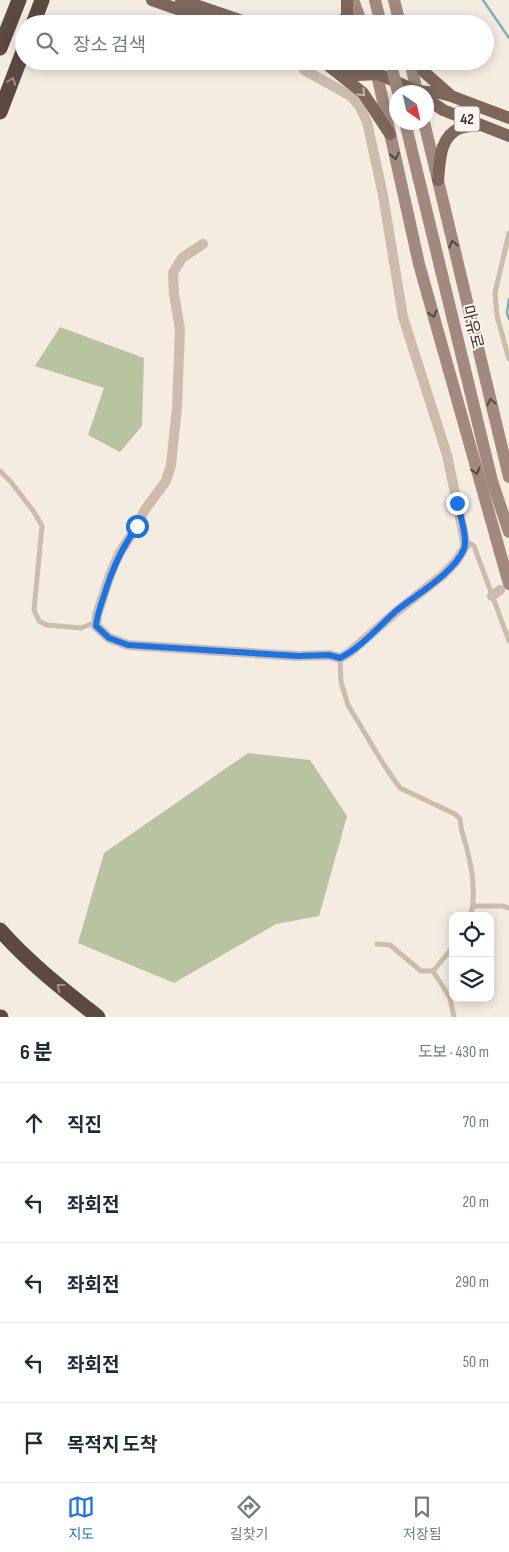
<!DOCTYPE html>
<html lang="ko">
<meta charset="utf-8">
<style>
body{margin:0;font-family:"Sofia Sans Condensed","Noto Sans KR",sans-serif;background:#f6f6f7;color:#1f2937}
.controls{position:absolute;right:15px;bottom:15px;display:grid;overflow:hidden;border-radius:10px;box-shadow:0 2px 12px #0003}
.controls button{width:45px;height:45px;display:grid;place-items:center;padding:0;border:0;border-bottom:1px solid #e0e1e3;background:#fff;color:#1f2937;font:25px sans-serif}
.compass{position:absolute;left:389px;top:85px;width:45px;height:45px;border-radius:50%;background:#fff;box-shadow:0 2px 12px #0003;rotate:146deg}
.stop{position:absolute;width:15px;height:15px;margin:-11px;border:4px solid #1a73e8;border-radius:50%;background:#fff}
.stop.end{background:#1a73e8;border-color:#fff;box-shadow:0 1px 5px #0008}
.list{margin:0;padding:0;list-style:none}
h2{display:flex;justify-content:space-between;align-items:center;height:65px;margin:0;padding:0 20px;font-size:21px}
h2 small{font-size:16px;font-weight:400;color:#747a83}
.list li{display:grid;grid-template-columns:32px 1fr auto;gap:15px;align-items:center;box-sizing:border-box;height:80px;padding:0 20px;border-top:1px solid #e0e1e3}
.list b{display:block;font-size:19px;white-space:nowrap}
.list em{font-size:16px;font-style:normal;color:#747a83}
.icon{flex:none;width:28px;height:28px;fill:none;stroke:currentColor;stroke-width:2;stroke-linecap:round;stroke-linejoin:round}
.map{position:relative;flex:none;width:509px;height:1017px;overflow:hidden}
.search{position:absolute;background:#fff;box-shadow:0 2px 12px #0003;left:15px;right:15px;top:15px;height:55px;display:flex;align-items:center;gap:12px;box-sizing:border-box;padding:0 18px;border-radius:28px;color:#747a83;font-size:19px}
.sheet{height:465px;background:#fff}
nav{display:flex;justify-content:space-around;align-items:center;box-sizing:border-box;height:70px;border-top:1px solid #e0e1e3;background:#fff;font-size:14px;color:#747a83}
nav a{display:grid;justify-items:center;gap:2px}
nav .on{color:#1a73e8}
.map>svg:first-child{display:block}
.green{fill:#b8c4a0}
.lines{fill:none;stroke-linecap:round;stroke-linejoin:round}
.stream{stroke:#7fb0b2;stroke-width:2.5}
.lane{stroke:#cdbbac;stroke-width:5}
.street{stroke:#cdbbac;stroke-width:10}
.secondary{stroke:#a18a7d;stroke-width:12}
.primary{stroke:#7d675c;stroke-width:12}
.highway{stroke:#5c4a42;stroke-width:15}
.secondary-bridge{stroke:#a18a7d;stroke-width:12}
.oneway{stroke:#9c8e87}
.oneway2{stroke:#c2b5ac}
.oneway3{stroke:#544640}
.route{stroke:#1a73e8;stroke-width:6}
.labels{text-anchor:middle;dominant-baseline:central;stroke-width:4;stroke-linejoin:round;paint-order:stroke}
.shield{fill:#fbf5ee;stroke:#756b66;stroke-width:1}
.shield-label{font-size:15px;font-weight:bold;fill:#3b302b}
.street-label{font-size:16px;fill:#3b302b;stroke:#fbf5ee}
</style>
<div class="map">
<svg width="509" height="1017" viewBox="0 0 509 1017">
<rect width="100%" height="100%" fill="#f4ebe1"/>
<!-- green -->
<g class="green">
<polygon points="60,327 144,358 142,426 120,452 88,435 104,388 35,366"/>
<polygon points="248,753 310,760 347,816 319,916 276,924 174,983 78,943 104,853"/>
</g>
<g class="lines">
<!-- stream -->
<g class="stream">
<polyline points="483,0 509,38"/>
<polyline points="509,299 507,313 509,319"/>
</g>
<!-- lane -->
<g class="lane">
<polyline points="509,233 495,293 497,316 509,359"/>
<polyline points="0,471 11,482 34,512 42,526 34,610 39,621 47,625 81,628 96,622"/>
<polyline points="465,541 474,546 509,641"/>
<path d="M340 658 341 682 348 705 384 765 400 788 455 814 460 819C461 834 464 836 467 849 472 869 477 896 470 916"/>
<polyline points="474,906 502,906 509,908"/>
<polyline points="377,944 390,945 421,971 433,971 453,947"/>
<polyline points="433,971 450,998 454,1017"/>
</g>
<!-- street -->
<g class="street">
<polyline points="203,244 182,258 173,273 174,294 180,329 177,407 171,465 166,481 144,511 137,526 119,554 110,575 97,615 96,626 109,638 128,645 298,656 329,655 340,658 349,653 396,612 444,574 457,560 465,547 464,536 447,455 403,317 383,195 367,122 360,107 351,96 304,70 302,61"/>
<polyline points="492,596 500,590"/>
</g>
<!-- secondary -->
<g class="secondary">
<polyline points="353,0 362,24"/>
<polyline points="375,0 381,24"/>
<polyline points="394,0 400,24"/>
<polyline points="374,61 419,264 509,584"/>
<polyline points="410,61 417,92"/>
<polyline points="405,122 492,481 509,532"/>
<polyline points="424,122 509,477"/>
</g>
<!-- primary -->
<g class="primary">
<polyline points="152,0 220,24"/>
<polyline points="181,0 251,24"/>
<polyline points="340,24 347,16 347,0"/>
<polyline points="360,61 378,74 417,91 440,93 451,96 509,118"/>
<polyline points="418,61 424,72 449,94"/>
<polyline points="324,62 363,93 390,134"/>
<polyline points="336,67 357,75 378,74"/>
<polyline points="426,98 443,110 509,136"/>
<path d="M438 180C440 161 439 137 460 128 466 126 474 126 480 125"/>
</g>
<!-- highway -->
<g class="highway">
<polyline points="33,24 42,0"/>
<polyline points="0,48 19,0"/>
<polyline points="0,112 24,49"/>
<path d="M0 930C29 963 64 990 98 1017"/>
<polyline points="0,1017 1,1017"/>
</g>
<!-- secondary-bridge -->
<polyline class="secondary-bridge" points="390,61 398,92"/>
</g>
<!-- one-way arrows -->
<defs><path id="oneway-chevron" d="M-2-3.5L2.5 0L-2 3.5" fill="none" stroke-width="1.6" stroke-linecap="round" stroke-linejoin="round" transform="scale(1.25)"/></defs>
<g class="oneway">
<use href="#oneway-chevron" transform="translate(12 81) rotate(-69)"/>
<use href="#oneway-chevron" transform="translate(60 987) rotate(-142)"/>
</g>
<use class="oneway2" href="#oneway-chevron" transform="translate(362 93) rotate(46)"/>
<g class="oneway3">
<use href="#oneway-chevron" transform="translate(395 156) rotate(77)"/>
<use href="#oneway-chevron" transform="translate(453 244) rotate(-104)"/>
<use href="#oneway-chevron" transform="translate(433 314) rotate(75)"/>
<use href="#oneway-chevron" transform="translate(491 402) rotate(-103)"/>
<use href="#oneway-chevron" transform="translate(476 471) rotate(74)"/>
</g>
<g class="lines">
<!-- route -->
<path class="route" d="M137 526C121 550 112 569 104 596 100 607 97 615 96 626L109 638 128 645 298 656 329 655 340 658C362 647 378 627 396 611 417 594 453 574 464 549 468 539 460 514 457 503"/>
</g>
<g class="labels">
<!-- shield labels -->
<rect class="shield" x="454.5" y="106.5" width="25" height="25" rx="4"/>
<g class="shield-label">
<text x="467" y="119">42</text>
</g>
<!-- street labels -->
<g class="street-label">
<text transform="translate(472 327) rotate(76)">마유로</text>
</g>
</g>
</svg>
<div class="controls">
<button><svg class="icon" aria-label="locate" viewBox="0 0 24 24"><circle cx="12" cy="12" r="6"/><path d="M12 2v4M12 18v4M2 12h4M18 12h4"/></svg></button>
<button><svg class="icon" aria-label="layers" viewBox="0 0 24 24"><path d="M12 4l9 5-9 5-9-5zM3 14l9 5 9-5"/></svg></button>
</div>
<svg class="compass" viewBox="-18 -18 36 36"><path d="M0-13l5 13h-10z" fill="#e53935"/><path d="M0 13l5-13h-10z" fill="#747a83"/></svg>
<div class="stop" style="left:137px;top:526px"></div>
<div class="stop end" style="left:457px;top:503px"></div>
<div class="search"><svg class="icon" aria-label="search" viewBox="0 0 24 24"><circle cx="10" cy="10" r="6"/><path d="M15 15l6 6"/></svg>장소 검색</div>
</div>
<section class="sheet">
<h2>6 분<small>도보 · 430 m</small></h2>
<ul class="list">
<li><svg class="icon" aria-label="ahead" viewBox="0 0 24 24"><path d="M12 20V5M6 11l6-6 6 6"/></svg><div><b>직진</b></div><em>70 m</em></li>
<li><svg class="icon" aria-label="left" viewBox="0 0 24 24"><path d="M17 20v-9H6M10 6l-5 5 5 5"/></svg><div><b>좌회전</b></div><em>20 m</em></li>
<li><svg class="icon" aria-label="left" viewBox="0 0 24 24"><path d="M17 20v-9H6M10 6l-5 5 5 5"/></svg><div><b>좌회전</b></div><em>290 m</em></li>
<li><svg class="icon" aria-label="left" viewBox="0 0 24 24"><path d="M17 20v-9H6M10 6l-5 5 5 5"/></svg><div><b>좌회전</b></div><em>50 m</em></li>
<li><svg class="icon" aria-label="arrive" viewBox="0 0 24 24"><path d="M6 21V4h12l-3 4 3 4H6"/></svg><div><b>목적지 도착</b></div></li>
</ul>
</section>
<nav>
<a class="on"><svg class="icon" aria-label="map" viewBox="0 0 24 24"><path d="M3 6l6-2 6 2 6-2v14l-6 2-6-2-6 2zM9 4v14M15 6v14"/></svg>지도</a>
<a><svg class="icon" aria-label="directions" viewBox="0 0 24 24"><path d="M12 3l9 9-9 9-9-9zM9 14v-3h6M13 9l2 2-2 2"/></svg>길찾기</a>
<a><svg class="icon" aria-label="saved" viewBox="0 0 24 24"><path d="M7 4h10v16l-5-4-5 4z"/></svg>저장됨</a>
</nav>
